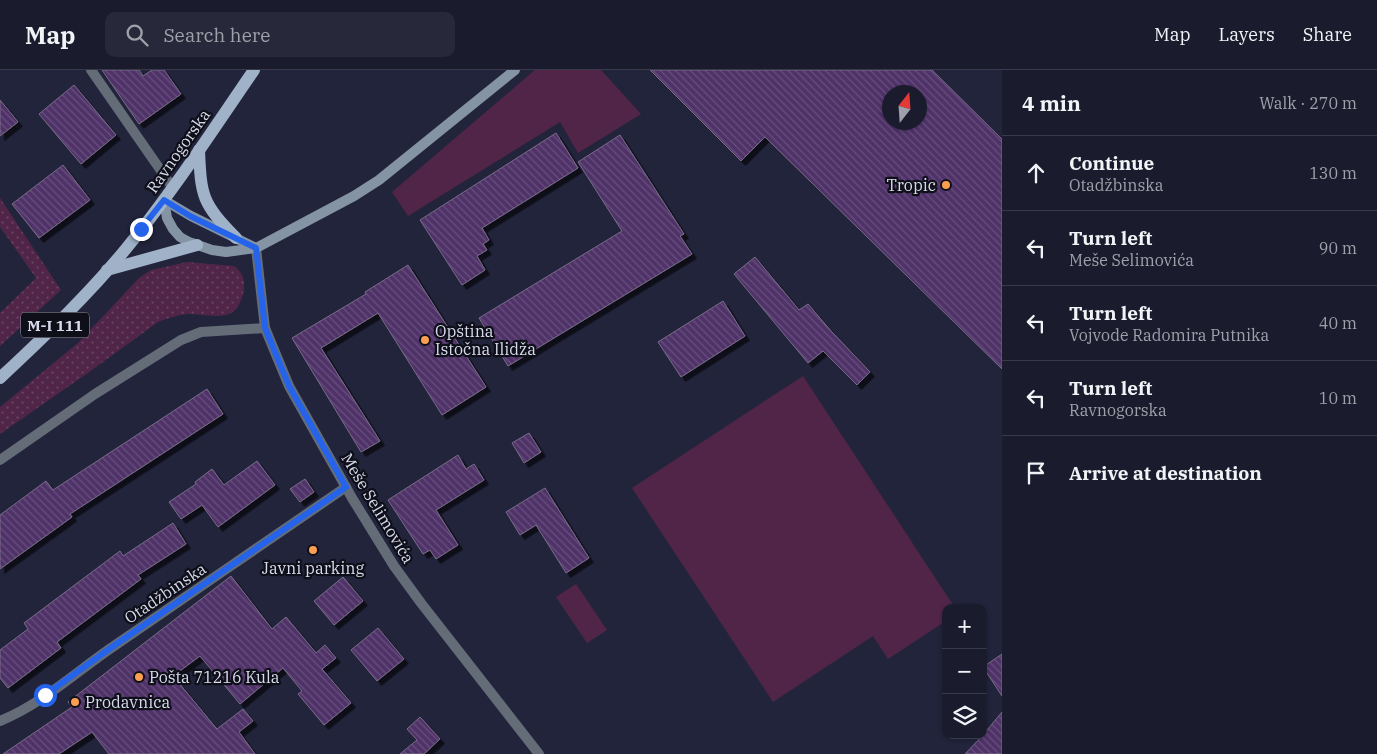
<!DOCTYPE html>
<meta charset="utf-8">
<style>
body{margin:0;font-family:"IBM Plex Serif",serif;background:#272839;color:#f1f3f6}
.controls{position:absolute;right:15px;bottom:15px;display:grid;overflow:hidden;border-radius:10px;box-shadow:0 1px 4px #0004}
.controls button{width:45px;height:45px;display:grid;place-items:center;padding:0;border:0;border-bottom:1px solid #383949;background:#1a1b2d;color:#f1f3f6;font:25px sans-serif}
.compass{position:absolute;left:882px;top:15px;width:45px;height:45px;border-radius:50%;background:#1a1b2d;box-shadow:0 1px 4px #0004;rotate:17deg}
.stop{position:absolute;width:15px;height:15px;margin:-11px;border:4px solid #2563eb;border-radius:50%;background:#fff}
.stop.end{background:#2563eb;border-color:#fff;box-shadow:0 1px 5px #0008}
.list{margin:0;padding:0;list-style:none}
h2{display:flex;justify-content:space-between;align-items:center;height:65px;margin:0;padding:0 20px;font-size:21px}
h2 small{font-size:16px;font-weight:400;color:#9fa1aa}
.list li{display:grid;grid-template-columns:32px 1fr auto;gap:15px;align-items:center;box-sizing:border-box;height:75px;padding:0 20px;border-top:1px solid #383949}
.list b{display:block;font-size:19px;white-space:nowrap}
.list p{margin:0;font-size:16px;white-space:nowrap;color:#9fa1aa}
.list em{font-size:16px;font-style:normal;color:#9fa1aa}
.icon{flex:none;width:28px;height:28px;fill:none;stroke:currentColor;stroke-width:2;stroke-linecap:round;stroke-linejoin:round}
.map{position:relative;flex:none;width:1002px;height:684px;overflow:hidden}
header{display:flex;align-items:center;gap:30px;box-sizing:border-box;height:70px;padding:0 25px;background:#1a1b2d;border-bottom:1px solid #383949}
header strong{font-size:24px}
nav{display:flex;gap:28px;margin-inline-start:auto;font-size:18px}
.search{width:350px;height:45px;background:#272839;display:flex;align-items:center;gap:12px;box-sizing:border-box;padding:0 18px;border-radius:10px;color:#9fa1aa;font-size:19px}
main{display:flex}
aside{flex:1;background:#1a1b2d}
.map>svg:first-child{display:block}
.grass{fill:url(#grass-dots)}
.park{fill:#512548}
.building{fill:url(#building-back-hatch);stroke:#796c87;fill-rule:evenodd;filter:url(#shadow)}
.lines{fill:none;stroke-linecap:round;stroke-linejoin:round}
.street{stroke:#636c77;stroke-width:10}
.secondary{stroke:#8594a5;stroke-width:10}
.primary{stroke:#9fb2c8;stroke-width:12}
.route{stroke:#2563eb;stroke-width:6}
.poi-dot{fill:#fb9e50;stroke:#0e0f19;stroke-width:2}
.labels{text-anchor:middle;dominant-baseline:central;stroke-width:4.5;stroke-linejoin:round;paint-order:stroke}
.shield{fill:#0e0f19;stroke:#9b9eac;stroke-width:1}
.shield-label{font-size:15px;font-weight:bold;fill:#d8dbeb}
.street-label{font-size:16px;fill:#d8dbeb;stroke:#0e0f19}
.poi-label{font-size:16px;fill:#d8dbeb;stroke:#0e0f19;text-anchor:start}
</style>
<header>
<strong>Map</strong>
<div class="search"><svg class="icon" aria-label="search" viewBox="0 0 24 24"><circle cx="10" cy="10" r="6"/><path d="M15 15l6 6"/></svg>Search here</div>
<nav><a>Map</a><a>Layers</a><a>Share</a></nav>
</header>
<main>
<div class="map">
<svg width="1002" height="684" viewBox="0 0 1002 684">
<defs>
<pattern id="grass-dots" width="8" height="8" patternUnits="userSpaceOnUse" patternTransform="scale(1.25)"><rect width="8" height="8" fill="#512548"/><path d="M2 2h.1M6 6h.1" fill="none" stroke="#694463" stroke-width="1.8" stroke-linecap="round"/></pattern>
<pattern id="building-back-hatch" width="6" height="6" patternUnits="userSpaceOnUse" patternTransform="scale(1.25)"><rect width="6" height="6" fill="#4f3268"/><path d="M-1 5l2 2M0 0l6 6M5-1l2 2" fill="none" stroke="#684f7e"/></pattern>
<filter id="shadow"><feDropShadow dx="4.5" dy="4.5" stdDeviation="0" flood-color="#0009"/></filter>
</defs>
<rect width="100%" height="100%" fill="#22243c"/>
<!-- grass -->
<g class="grass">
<polygon points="0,128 61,220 0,276 0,243 36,208 0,157"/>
<path d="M187 192 234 196C243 203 245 209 244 220 242 228 239 239 231 243 222 249 200 244 188 244 178 245 167 248 158 252L92 300 0 364V337L78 273 139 208 151 200Z"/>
</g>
<!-- park -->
<g class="park">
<polygon points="535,0 601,0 641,44 578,83 560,52 408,146 392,122"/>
<polygon points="803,306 955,538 946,538 946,551 888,589 873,566 773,632 632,418"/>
<polygon points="576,514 607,560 587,573 556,527"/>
</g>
<!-- building -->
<g class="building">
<polygon points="102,0 139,0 143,6 152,0 164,0 181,24 139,54"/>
<path d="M650 0H932L1002 69V299L765 67 741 91ZM890 22H920V52H890Z"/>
<polygon points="74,15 116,65 81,94 39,44"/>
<polygon points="0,30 18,52 0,66"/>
<polygon points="556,63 578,98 482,158 489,170 483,174 487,180 477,186 485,200 462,215 420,150"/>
<polygon points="620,65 684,164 680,166 692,184 508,296 479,248 622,161 578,92"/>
<polygon points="63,95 90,130 39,168 12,134"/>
<polygon points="755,187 799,240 808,234 831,261 870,302 857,315 823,281 808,293 734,204"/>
<polygon points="408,195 486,317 442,345 378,243 321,278 380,371 361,382 292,268 366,224 365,222"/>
<polygon points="723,231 745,266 681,307 658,272"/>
<polygon points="207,319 223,344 70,444 72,447 0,499 0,445 46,411 53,420"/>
<polygon points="529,363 541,382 524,393 512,373"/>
<polygon points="458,385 466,399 474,394 484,410 436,440 458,475 436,489 430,480 423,484 388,430"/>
<polygon points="257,391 275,415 218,457 202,435 181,449 169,432 196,414 195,412 212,399 224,415"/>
<polygon points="305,409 314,422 300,432 290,419"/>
<polygon points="545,418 589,488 566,503 536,455 520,465 506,442"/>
<polygon points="173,453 186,474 138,505 141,509 57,572 61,578 8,618 0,608 0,580 28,559 24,553 120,481 123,486"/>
<polygon points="231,506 272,559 286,547 316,583 325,575 336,588 322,599 351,633 324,655 298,624 302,621 283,598 240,634 200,586 173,606 217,659 243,639 253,651 239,662 255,684 109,684 92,662 59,684 3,684 72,637 68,632"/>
<polygon points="343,507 363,531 334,555 314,531"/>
<polygon points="378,558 404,589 377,611 351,580"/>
<polygon points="1002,584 1002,626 983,597"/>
<polygon points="1002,642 1002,684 965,684 983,665"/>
<polygon points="420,647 440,669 424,684 400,684 417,670 407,659"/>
</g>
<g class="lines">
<!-- street -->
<g class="street">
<polyline points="91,0 173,118"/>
<polyline points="256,178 265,258 289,316 352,428 394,496 421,533 539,684"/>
<polyline points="0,390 95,324 181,270 201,262 265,258"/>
<path d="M0 651C42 634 77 601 114 576 191 523 269 470 346 417"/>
</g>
<!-- secondary -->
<g class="secondary">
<polyline points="164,130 167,148 173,159 180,167 189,172 212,180 226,182 256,178 354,126 379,110 515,0"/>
<polyline points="164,130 191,146 256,178"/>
</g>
<!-- primary -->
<g class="primary">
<path d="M199 80C201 127 202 133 236 168"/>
<polyline points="107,200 197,175"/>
<path d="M0 308C44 267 87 226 125 180 172 123 212 61 254 0"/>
</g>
</g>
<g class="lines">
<!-- route -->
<polyline class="route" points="45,625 112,577 346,417 289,316 265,258 256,178 190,146 164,130 141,159"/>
</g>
<!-- markers -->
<g class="poi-dot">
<circle cx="946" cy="115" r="5"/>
<circle cx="425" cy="270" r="5"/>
<circle cx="313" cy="480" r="5"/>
<circle cx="139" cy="607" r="5"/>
<circle cx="75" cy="632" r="5"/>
</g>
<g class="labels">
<!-- shield labels -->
<rect class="shield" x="21" y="242.5" width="68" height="25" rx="4"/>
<g class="shield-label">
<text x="55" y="255">M-I 111</text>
</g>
<!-- street labels -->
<g class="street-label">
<text transform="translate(178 81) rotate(-55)">Ravnogorska</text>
<text transform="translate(378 438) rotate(59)">Meše Selimovića</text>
<text transform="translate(165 523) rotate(-34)">Otadžbinska</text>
</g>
<!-- poi labels -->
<g class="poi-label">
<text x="936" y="115" text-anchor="end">Tropic</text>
<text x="435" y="261">Opština<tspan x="435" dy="18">Istočna Ilidža</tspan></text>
<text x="313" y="498" text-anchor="middle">Javni parking</text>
<text x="149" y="607">Pošta 71216 Kula</text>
<text x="85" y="632">Prodavnica</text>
</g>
</g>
</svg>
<div class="controls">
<button>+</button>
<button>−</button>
<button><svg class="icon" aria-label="layers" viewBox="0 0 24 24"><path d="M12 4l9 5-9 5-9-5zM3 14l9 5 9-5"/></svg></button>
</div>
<svg class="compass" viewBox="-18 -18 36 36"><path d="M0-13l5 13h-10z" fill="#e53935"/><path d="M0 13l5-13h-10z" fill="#9fa1aa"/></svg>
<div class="stop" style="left:45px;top:625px"></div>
<div class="stop end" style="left:141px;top:159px"></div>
</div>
<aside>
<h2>4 min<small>Walk · 270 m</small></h2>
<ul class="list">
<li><svg class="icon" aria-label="ahead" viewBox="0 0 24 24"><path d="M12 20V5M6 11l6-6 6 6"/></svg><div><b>Continue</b><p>Otadžbinska</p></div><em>130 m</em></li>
<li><svg class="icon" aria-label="left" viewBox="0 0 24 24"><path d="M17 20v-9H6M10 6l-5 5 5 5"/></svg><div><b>Turn left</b><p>Meše Selimovića</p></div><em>90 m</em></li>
<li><svg class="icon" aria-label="left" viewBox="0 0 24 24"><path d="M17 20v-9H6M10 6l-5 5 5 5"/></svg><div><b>Turn left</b><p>Vojvode Radomira Putnika</p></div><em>40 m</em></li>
<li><svg class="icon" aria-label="left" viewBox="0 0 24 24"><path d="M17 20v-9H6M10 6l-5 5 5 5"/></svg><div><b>Turn left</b><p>Ravnogorska</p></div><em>10 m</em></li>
<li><svg class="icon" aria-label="arrive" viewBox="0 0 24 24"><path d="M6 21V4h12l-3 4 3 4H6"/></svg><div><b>Arrive at destination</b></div></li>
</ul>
</aside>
</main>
